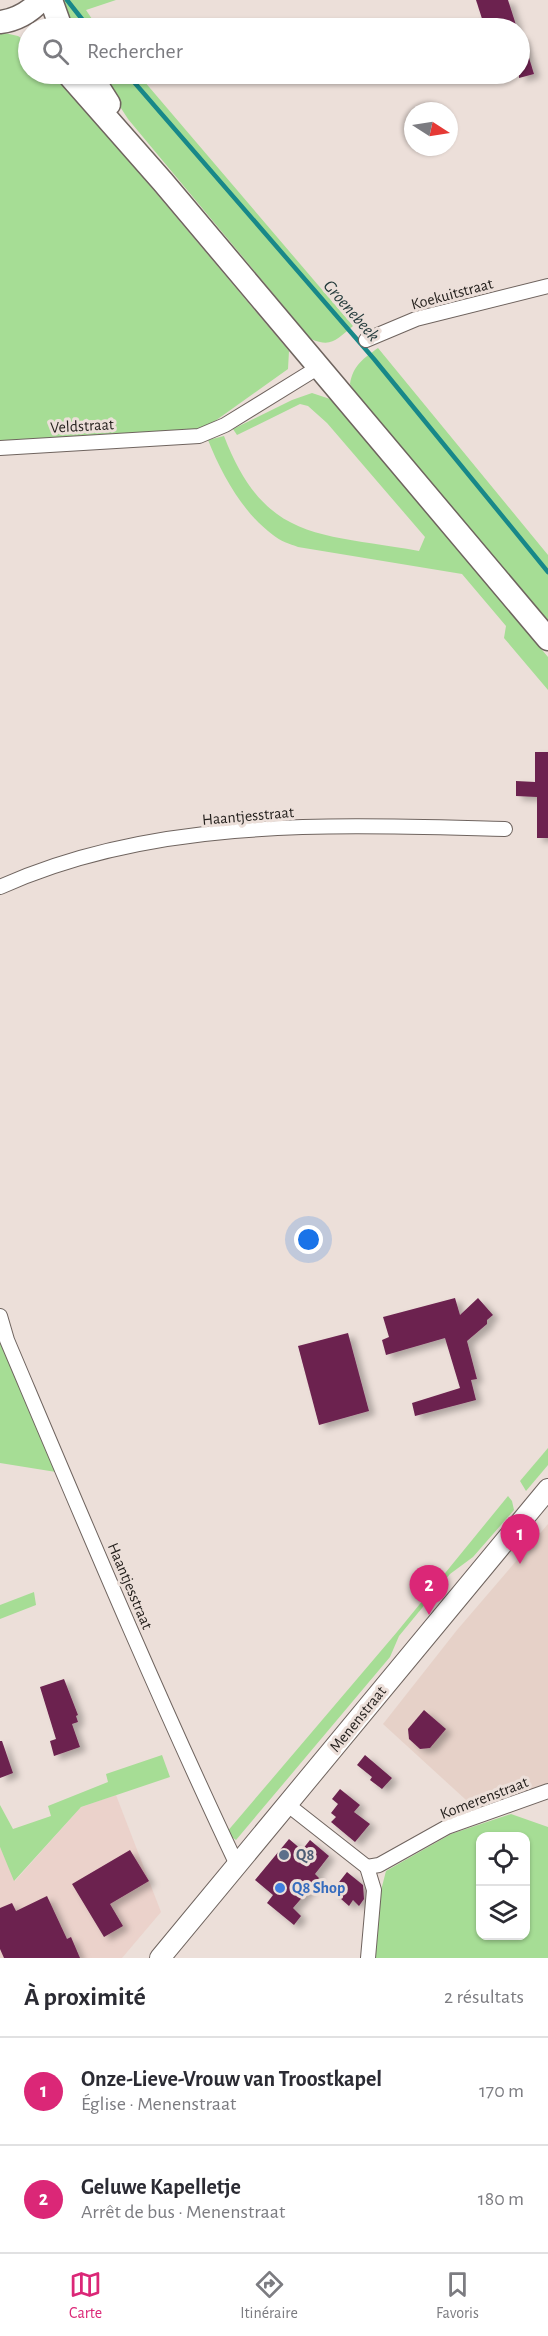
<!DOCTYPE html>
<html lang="fr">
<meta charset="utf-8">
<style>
body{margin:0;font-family:"Alegreya Sans",sans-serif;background:#f7f7f7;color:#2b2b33}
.controls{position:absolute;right:18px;bottom:18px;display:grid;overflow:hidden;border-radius:12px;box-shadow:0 2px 4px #0004}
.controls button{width:54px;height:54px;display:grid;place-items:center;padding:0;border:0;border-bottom:2px solid #e1e1e2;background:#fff;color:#2b2b33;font:30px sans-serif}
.compass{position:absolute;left:404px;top:102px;width:54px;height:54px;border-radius:50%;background:#fff;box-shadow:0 2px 4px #0004;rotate:102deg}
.you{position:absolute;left:309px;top:1240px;width:21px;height:21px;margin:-15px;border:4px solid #fff;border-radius:50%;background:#1a73e8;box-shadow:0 0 0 9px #1a73e833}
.badge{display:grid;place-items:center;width:39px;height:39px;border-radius:50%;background:#db2777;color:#fff;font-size:20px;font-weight:700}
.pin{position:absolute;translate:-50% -50px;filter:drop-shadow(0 2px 3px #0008)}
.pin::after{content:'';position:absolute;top:32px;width:21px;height:18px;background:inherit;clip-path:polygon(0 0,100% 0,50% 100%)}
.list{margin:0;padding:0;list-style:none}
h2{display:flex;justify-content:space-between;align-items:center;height:78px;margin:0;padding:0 24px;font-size:26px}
h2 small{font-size:20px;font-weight:400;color:#7c7c81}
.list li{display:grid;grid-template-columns:39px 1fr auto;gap:18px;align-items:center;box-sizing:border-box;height:108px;padding:0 24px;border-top:2px solid #e1e1e2}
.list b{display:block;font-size:22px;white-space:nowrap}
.list p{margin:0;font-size:20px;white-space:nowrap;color:#7c7c81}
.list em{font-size:20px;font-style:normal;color:#7c7c81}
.icon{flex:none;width:33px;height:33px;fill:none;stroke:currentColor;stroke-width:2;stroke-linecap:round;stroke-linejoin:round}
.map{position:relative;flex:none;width:548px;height:1958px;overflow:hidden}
.search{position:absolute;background:#fff;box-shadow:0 2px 4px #0004;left:18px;right:18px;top:18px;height:66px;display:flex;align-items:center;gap:15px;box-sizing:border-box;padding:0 21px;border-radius:33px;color:#7c7c81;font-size:22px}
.sheet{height:294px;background:#fff}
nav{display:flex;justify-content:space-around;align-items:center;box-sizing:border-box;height:84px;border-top:2px solid #e1e1e2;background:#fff;font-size:16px;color:#7c7c81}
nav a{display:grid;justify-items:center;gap:3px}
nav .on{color:#db2777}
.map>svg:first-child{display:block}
.commercial{fill:#ebd2cb}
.built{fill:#e6d1c8}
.green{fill:#a6dd95;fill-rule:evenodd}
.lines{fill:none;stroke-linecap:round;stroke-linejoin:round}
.stream{stroke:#188889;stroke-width:4.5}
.building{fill:#6c224f;filter:url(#shadow)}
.street-casing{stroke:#6f645f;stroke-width:16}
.secondary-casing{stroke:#6f645f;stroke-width:22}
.primary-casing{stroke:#6f645f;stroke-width:25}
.street{stroke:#fff;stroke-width:14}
.secondary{stroke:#fff;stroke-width:20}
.primary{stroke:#fff;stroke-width:22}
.service-dot{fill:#5c6f8a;stroke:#ecdfd9;stroke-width:2}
.shop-dot{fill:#3f7fe0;stroke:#ecdfd9;stroke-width:2}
.labels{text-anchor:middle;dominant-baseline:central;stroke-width:6;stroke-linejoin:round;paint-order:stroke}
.street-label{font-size:16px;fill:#221e1b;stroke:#ecdfd9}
.service-label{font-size:16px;font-weight:bold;fill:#4e5e75;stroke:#ecdfd9;text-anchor:start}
.shop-label{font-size:16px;font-weight:bold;fill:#366cbe;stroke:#ecdfd9;text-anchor:start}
.water-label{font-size:18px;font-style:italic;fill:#233a3b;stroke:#ecdfd9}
</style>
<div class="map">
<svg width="548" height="1958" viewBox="0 0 548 1958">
<defs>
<filter id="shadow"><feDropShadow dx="6" dy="4" stdDeviation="3" flood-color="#0004"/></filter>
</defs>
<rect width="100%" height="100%" fill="#ecdfd9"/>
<!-- commercial -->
<polygon class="commercial" points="116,1795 161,1912 122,1958 0,1958 0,1847 15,1881 81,1807"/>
<!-- built -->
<polygon class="built" points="548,1524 548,1788 477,1810 383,1724 457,1630"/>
<!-- green -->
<g class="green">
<polygon points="59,0 116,0 86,10 98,28 69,28"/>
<polygon points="0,32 18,36 28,43 28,74 56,74 289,351 288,369 208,426 197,430 0,444"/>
<path d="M99 74H138L353 326C337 339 332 348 311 339L128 119Z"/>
<path d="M378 348 548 555V622L357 395 350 384C353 365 364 358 378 348Z"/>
<path d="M312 393 333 400 548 657V690L504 638 506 626 462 574 298 547C290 544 280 541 273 535 243 513 222 475 208 440L224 436C265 543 321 533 419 551L425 537 327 423 308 406 300 404 237 435 233 429 292 400Z"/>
<polygon points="0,1341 56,1472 0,1463"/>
<polygon points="548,1448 548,1465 526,1491 520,1481"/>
<polygon points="508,1496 512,1501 514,1510 473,1557 450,1574 399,1636 390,1657 236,1840 226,1833 397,1632"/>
<polygon points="34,1592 36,1605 0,1619 0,1605"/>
<polygon points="162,1755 170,1777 81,1807 14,1881 0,1847 0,1805 13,1829 51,1816 48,1806 108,1782 106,1774"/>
<path d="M511 1814 548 1827V1958H373L378 1902 386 1871 451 1834ZM480 1836H526V1936H480Z"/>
</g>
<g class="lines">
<!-- stream -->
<g class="stream">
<polyline points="67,0 89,28"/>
<polyline points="127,74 374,359 548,572"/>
</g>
</g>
<!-- building -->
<g class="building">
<polygon points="476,0 508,0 517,28 485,28"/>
<polygon points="522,35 534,74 519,78 519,36"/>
<polygon points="535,752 548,752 548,838 537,838 537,797 516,796 516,781 535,782"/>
<polygon points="455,1298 460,1315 478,1298 493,1315 487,1320 487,1324 467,1341 477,1379 471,1380 476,1400 415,1416 412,1403 460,1388 445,1338 386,1355 382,1340 389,1337 383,1317"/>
<polygon points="348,1333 369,1411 319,1425 298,1346"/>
<polygon points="64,1679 78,1715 76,1716 78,1722 72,1724 80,1747 54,1756 50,1741 56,1739 40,1687"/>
<polygon points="424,1710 446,1729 430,1748 420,1749 409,1739 408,1729"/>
<polygon points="0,1741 2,1741 13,1773 0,1778"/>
<polygon points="365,1755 392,1778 382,1789 370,1780 372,1777 357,1765"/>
<polygon points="340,1789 360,1805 354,1812 370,1824 355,1842 331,1822 336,1817 331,1813 338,1804 332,1799"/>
<polygon points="289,1839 302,1850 310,1840 329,1856 315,1874 319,1878 293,1908 301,1916 294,1925 267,1903 273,1895 255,1880"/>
<polygon points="130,1850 149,1881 110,1904 123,1926 104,1937 72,1884"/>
<polygon points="347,1872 363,1885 364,1899 359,1906 353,1900 349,1906 332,1891"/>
<polygon points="47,1896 67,1939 71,1937 80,1958 4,1958 0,1949 0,1908 12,1903 16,1911"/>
</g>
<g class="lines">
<defs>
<g id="street">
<polyline points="366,340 416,319 548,286"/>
<polyline points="0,448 199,436 225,425 319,367"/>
<path d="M0 887C157 816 337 825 505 829"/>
<path d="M0 1316 7 1340C82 1517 156 1694 238 1867"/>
<polyline points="288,1805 367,1867 374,1890 368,1958"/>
<polyline points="367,1867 379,1865 447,1827 548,1791"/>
</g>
<polyline id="secondary" points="160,1958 548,1489"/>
<g id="primary">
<polyline points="51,0 61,28"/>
<path d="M0 22C17 20 30 12 41 0"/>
<polyline points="68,74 163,182 548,639"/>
<polyline points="90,74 109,104"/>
</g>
</defs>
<!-- street casing -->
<use href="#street" class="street-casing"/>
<!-- secondary casing -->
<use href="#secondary" class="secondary-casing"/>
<!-- primary casing -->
<use href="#primary" class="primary-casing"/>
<!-- street -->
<use href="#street" class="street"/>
<!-- secondary -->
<use href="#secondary" class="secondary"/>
<!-- primary -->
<use href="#primary" class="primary"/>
</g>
<!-- markers -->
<circle class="service-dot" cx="284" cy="1855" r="6"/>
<circle class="shop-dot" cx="280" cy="1888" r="6"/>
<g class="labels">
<!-- street labels -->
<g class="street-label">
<text transform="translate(452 294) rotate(-15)">Koekuitstraat</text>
<text transform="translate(82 426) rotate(-3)">Veldstraat</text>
<text transform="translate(248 816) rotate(-5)">Haantjesstraat</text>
<text transform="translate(130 1586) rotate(67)">Haantjesstraat</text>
<text transform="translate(358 1719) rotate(-51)">Menenstraat</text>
<text transform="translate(484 1798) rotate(-21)">Komerenstraat</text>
</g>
<!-- service labels -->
<g class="service-label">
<text x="296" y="1855">Q8</text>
</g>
<!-- shop labels -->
<g class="shop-label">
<text x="292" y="1888">Q8 Shop</text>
</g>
<!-- water labels -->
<g class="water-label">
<text transform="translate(351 311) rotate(49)">Groenebeek</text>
</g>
</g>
</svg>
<div class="controls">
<button><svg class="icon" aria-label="locate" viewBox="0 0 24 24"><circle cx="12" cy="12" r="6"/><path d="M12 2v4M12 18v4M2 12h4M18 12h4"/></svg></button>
<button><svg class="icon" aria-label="layers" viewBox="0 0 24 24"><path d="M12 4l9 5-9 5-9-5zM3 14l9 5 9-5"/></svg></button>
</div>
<svg class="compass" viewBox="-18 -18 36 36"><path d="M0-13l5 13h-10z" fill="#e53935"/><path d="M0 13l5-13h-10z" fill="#7c7c81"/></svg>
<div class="you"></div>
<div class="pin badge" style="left:520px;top:1564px">1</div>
<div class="pin badge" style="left:429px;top:1615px">2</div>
<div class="search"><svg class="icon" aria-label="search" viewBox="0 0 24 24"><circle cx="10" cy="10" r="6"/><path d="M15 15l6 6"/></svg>Rechercher</div>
</div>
<section class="sheet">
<h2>À proximité<small>2 résultats</small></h2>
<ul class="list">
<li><span class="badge">1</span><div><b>Onze-Lieve-Vrouw van Troostkapel</b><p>Église · Menenstraat</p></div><em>170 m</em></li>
<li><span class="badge">2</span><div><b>Geluwe Kapelletje</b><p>Arrêt de bus · Menenstraat</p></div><em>180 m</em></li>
</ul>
</section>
<nav>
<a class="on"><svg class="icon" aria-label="map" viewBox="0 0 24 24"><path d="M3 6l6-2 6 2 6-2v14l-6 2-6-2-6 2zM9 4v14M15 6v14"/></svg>Carte</a>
<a><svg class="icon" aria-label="directions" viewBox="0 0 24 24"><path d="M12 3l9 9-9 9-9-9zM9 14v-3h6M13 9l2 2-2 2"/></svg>Itinéraire</a>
<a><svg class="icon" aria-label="saved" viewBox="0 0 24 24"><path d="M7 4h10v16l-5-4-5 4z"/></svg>Favoris</a>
</nav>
